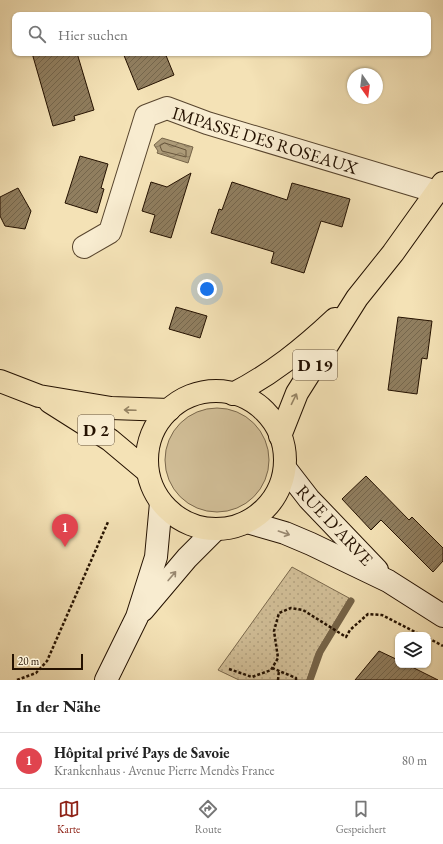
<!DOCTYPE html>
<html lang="de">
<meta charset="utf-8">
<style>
body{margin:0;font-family:"EB Garamond",serif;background:#f6f6f6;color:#222}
.controls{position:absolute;right:12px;bottom:12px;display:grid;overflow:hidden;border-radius:8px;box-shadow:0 1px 3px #0004}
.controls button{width:36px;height:36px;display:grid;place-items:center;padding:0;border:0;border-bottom:1px solid #e0e0e0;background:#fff;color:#222;font:20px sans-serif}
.compass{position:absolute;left:347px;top:68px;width:36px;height:36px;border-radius:50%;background:#fff;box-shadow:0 1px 3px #0004;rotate:166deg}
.scale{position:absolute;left:12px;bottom:10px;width:71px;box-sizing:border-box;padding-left:4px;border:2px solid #241100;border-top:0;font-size:11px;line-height:14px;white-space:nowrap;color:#241100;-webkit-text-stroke:3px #f8ecd0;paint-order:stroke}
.you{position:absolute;left:207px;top:289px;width:14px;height:14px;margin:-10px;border:3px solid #fff;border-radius:50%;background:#1a73e8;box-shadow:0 0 0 6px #1a73e833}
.badge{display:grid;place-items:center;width:26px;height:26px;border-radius:50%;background:#8f2418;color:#fff;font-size:13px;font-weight:700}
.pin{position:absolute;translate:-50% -33px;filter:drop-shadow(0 1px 2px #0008)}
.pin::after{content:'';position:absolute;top:21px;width:14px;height:12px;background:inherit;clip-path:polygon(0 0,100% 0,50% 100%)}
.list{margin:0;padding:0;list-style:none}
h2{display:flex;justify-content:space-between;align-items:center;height:52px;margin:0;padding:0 16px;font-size:17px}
h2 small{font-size:13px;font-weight:400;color:#767676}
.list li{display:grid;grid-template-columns:26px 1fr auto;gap:12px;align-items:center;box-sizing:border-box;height:56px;padding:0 16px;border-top:1px solid #e0e0e0}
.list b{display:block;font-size:15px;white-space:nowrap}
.list p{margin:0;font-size:13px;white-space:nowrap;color:#767676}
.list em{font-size:13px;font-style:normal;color:#767676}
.icon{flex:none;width:22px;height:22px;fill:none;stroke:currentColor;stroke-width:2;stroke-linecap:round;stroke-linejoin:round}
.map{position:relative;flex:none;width:443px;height:680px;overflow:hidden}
.search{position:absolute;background:#fff;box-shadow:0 1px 3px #0004;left:12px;right:12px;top:12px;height:44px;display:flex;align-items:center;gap:10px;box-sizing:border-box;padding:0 14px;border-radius:8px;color:#767676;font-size:15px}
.sheet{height:108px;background:#fff}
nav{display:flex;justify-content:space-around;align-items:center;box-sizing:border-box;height:56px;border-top:1px solid #e0e0e0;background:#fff;font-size:11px;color:#767676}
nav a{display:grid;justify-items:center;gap:2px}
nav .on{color:#8f2418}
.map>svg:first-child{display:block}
.green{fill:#d1be97;stroke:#7a684c}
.park{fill:url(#park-dots);stroke:#7a684c}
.water{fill:url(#water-waves);stroke:#766448}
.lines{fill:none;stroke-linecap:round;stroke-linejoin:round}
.shore{stroke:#68563c;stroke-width:1}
.stream{stroke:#766448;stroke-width:7}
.building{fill:url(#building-hatch);stroke:#241100}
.minor-casing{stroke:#58452e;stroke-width:24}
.secondary-casing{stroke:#241100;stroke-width:24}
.primary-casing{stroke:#241100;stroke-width:24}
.path{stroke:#241100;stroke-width:2.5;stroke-dasharray:3 2;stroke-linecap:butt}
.minor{stroke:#f8ecd0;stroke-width:22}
.secondary{stroke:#f8ecd0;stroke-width:22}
.primary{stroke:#f4e2b6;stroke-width:22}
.oneway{stroke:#968464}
.oneway2{stroke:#998972}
.labels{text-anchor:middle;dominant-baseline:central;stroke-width:3;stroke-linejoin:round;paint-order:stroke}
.shield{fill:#f8ecd0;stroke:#64533e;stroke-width:1}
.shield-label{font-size:17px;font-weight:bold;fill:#241100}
.street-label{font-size:18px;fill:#241100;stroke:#f8ecd0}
</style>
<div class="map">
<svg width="443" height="680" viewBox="0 0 443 680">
<defs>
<pattern id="park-dots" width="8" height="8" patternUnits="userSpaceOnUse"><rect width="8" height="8" fill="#d1be97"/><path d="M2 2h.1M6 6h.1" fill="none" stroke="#b3a280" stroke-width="1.8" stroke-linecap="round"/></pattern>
<pattern id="water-waves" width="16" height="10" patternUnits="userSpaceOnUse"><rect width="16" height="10" fill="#ad9b78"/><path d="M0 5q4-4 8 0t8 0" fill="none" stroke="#8d7d60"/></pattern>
<pattern id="building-hatch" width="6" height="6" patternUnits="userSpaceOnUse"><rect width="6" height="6" fill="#907e5f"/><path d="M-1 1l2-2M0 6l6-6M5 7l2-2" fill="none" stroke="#75664c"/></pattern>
</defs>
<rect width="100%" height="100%" fill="#f4e2b6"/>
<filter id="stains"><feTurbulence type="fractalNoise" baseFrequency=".005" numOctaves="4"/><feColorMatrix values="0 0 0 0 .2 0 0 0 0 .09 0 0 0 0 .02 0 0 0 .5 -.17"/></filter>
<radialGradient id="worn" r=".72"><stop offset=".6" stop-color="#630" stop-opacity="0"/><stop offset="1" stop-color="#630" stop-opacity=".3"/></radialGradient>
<!-- green -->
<circle class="green" cx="217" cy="460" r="52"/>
<!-- park -->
<polygon class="park" points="292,567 349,598 316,653 307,680 239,680 218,670"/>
<!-- water -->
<polygon class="water" points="162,138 193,147 188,163 157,153 158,151 154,145"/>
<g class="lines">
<!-- shore -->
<polygon class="shore" points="165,143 186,150 186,157 162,151 160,146"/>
<!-- stream -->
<polyline class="stream" points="310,680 320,652 351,601"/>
</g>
<!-- building -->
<g class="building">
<polygon points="32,53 77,53 94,110 74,116 75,120 53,126"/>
<polygon points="123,53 165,53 174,75 138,90"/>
<polygon points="80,156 108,164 101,188 104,189 97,213 65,203"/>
<polygon points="191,173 171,238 150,232 155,215 142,211 151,182 167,187"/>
<polygon points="232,182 287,200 292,183 350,199 342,227 321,221 304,273 271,263 274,252 211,233 219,209 222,210"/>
<polygon points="18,188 31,211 25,229 5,226 0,216 0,197"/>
<polygon points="176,307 207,316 200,338 169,329"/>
<polygon points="398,317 432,321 427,359 422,358 417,394 388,390"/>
<polygon points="366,476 409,520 412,517 443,548 443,561 433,572 381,520 371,530 342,499"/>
<polygon points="379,651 398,660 398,665 408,665 438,680 355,680"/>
</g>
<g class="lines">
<defs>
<polyline id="minor" points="84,247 110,232 146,116 167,108 207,123 437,192"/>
<g id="secondary">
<polyline points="285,468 309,499 377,570"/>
<polyline points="247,522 285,533 311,544 388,581 443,616"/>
<polyline points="143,610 187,558 216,529"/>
<polyline points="106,680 137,617 156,557 161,503"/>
</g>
<g id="primary">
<polyline points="0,381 39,396 111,408 169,410"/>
<circle cx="216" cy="460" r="69"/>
<path d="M233 394C272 374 303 349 335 319"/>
<polyline points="50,402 110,440 147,471"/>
<polyline points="280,436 297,393 357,298 393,253 443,183"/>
</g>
</defs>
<!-- minor casing -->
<use href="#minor" class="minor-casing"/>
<!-- secondary casing -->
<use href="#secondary" class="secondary-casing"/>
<!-- primary casing -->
<use href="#primary" class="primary-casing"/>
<!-- path -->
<g class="path">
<polyline points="428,638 443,646"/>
<polyline points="272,668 296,678 296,680"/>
<polyline points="229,669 252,677 271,670 278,658 274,631 279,613 291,608 303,610 346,637 350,630 368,614 382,615 421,635"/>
<polyline points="17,680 36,673 47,661 108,522"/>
<polyline points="278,680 279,670"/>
</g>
<!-- minor -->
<use href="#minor" class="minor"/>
<!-- secondary -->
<use href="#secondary" class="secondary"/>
<!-- primary -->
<use href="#primary" class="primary"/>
</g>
<!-- one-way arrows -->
<defs><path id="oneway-shaft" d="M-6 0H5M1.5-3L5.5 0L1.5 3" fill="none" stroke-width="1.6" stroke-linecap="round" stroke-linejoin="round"/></defs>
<g class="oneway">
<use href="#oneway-shaft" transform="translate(294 399) rotate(-64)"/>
<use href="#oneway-shaft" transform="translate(130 410) rotate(-178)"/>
</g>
<g class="oneway2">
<use href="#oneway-shaft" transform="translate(284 533) rotate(19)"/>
<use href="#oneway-shaft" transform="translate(172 576) rotate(-50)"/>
</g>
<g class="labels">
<!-- shield labels -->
<g class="shield">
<rect x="293" y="350" width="44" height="30" rx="3"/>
<rect x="78" y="415" width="36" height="30" rx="3"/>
</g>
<g class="shield-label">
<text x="315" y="365">D 19</text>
<text x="96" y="430">D 2</text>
</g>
<!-- street labels -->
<g class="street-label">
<text transform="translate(265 140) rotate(17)">IMPASSE DES ROSEAUX</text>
<text transform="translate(335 525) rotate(47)">RUE D'ARVE</text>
</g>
</g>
<rect width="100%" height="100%" filter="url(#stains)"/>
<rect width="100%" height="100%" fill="url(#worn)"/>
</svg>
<div class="controls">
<button><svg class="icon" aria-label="layers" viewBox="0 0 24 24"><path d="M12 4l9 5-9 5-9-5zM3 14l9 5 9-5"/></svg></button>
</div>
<svg class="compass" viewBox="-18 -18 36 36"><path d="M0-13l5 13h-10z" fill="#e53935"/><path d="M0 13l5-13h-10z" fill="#767676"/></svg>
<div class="scale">20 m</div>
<div class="you"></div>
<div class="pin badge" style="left:65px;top:547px;background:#e0444e">1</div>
<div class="search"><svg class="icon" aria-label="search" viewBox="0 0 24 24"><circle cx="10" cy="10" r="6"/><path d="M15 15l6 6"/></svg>Hier suchen</div>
</div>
<section class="sheet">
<h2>In der Nähe<small></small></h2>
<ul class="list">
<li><span class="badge" style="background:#e0444e">1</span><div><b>Hôpital privé Pays de Savoie</b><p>Krankenhaus · Avenue Pierre Mendès France</p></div><em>80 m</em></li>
</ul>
</section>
<nav>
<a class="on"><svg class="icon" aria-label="map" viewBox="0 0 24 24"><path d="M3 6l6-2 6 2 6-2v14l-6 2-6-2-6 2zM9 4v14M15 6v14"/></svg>Karte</a>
<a><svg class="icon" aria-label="directions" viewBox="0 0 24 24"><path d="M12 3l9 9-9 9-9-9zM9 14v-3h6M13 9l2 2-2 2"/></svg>Route</a>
<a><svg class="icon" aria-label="saved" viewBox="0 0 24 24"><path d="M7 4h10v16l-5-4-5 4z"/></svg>Gespeichert</a>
</nav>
